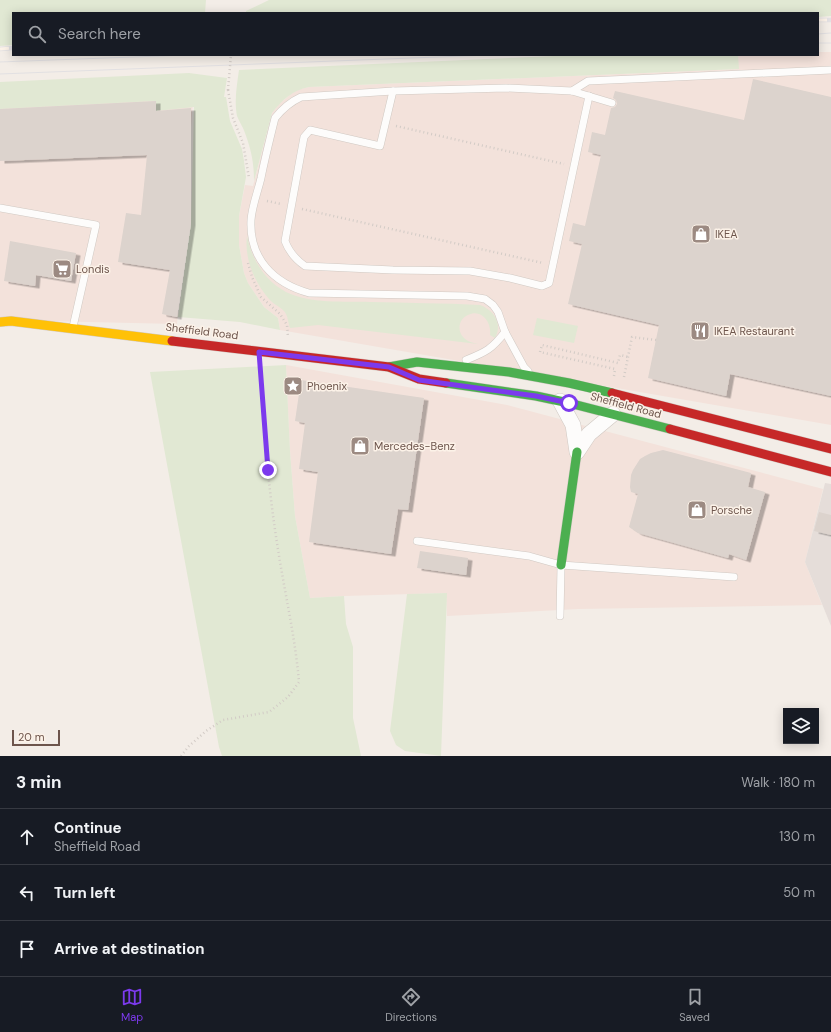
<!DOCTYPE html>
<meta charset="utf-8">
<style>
body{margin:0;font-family:"DM Sans",sans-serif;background:#20242c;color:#f1f3f6}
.controls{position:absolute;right:12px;bottom:12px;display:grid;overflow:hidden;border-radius:0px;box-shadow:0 2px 10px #0003}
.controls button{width:36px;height:36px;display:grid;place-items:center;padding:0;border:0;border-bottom:1px solid #363941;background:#171b24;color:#f1f3f6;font:20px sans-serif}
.scale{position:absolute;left:12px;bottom:10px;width:48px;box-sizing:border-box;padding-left:4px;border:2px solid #6d554c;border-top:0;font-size:11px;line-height:14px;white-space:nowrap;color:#6d554c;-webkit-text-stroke:3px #fcf2e8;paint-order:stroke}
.stop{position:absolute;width:12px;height:12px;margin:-9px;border:3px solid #7c3aed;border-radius:50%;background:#fff}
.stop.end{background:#7c3aed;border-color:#fff;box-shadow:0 1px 4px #0008}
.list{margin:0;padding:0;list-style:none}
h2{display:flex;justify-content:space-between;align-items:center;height:52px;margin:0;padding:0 16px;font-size:17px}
h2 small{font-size:13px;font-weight:400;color:#9ea1a6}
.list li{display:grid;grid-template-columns:26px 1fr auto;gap:12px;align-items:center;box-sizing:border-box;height:56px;padding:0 16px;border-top:1px solid #363941}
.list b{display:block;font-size:15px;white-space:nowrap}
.list p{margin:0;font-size:13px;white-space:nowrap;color:#9ea1a6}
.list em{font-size:13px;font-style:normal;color:#9ea1a6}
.icon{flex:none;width:22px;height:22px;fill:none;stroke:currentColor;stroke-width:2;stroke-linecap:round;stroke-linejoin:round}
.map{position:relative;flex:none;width:831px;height:756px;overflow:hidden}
.search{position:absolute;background:#171b24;box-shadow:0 2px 10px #0003;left:12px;right:12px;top:12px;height:44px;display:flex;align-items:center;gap:10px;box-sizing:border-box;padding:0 14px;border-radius:0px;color:#9ea1a6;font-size:15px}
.sheet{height:220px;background:#171b24}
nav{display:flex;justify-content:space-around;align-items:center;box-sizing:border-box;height:56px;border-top:1px solid #363941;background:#171b24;font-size:11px;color:#9ea1a6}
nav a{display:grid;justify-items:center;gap:2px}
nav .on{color:#7c3aed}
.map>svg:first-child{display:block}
.commercial{fill:#f3e2db}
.industrial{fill:#e5ddd9}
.green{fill:#e1e8d3}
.building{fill:#dcd3cd;filter:url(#shadow)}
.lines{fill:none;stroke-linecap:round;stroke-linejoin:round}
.lane-casing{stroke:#d0c9c3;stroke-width:8}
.street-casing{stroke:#d0c9c3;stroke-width:16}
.fast-casing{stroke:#d2cac4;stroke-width:10}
.slow-casing{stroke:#d2cac4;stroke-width:10}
.jam-casing{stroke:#d2cac4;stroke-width:10}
.path{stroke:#d2cbc6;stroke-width:2.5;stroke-dasharray:1 3;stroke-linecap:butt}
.lane{stroke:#fdfcfb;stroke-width:7}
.street{stroke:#fdfcfb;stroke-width:15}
.fast{stroke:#4caf50;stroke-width:9}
.slow{stroke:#ffc107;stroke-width:9}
.jam{stroke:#c62828;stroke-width:9}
.tram{stroke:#e2e0e2;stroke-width:1}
.rail-casing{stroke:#e2e0e2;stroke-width:4.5}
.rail{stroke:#fcf2e8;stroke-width:3;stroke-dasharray:9;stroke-linecap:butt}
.path-bridge{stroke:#d2cbc6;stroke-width:2.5;stroke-dasharray:1 3;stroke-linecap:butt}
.route{stroke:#7c3aed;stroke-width:5}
.labels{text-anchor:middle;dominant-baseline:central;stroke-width:3;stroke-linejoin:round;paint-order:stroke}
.poi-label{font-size:11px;fill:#6d554c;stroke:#fcf2e8;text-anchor:start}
.street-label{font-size:11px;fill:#6d554c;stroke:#fcf2e8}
</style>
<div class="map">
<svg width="831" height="756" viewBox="0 0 831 756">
<defs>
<filter id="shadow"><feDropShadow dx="4.5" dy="2.5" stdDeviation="0" flood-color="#0004"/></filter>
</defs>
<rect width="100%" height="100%" fill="#f3ede7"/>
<!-- commercial -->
<g class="commercial">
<polygon points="818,52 831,52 831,425 280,330 278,318 264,307 248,283 244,273 239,245 239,216 245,185 253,186 272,113 278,105 292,93 300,89 309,87 738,69 738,56 818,55"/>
<polygon points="194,86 177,324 0,320 0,96"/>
<polygon points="286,365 507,405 823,489 805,562 822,605 578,609 447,616 446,593 344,596 310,598 295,516 290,451"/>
</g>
<!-- industrial -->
<polygon class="industrial" points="825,483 831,484 831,626 805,562"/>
<!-- green -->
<g class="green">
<polygon points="0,0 206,0 205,13 13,13 13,45 0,46"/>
<polygon points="269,0 831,0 831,16 818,17 818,13 246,13 246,11"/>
<path d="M577 55H738L739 69 309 87C293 90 282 100 272 113L254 181C254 163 251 149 245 133 243 127 239 121 237 116 234 100 237 85 239 70Z"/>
<polygon points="189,73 227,78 224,97 226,97 230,121 242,149 244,161 246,177 239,216 239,245 244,273 248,283 264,307 278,318 280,330 240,322 178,317 191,223 194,107 156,111 155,101 0,109 0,82"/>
<path d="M247 236C252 260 265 281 286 292 310 304 344 301 370 302 407 303 443 303 480 305 494 310 503 324 495 338L490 335C492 322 481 308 468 315 458 319 457 332 464 338 468 342 474 343 478 344L318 325 290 328C288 323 288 315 284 311 279 306 273 304 269 299 255 283 244 259 247 236Z"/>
<polygon points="537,318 578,326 574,343 533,335"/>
<polygon points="286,365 290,451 295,516 310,598 344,596 346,624 353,647 353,718 361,756 222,756 219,747 150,372"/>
<polygon points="447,593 441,756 405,751 396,745 390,731 407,594"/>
</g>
<!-- building -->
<g class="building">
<polygon points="753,79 831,97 831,396 730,374 726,396 648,378 659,325 568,304 582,244 569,241 573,223 585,226 601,155 588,152 592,132 605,135 611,108 615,107 617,104 616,100 613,98 615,91 744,120"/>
<polygon points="156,101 156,111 191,108 191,223 177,317 162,314 170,270 118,262 126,213 141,215 147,155 0,161 0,109"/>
<polygon points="10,241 76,253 71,281 36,275 35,286 4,281"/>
<polygon points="301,380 424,398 408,510 398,509 391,554 309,542 318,472 299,469 305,423 295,421"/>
<polygon points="663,450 751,473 748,487 765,492 746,560 729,554 728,558 638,533 629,527 638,494 631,492 630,487 631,475 633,470 640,459 645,456 651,453"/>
<polygon points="819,512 831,515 831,535 814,531"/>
<polygon points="420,551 468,558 466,575 417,568"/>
</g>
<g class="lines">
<defs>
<g id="lane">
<path d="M393 91 380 146 310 130 304 137 285 241C289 252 295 259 305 266L393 270 470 271 510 278 542 286 549 283 589 96"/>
<polyline points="572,91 588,81 831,70"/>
<polyline points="0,208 96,225 73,327"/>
<path d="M466 360C486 352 492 349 505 332"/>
<path d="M528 371 524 367 505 332 498 312 493 305 485 299 467 296 309 293C273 283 249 258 251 220 252 206 258 191 261 178 265 158 270 138 275 118 283 108 290 102 301 97L393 91 506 88 572 91 612 103"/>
<polyline points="417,541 529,556 561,565 734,577"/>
<polyline points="560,616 561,567"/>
</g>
<polyline id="street" points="560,401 573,425 577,452 589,434 613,414"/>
<g id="fast">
<polyline points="389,367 417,362 509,372 569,383 612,393"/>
<polyline points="446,383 536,396 569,403 670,429"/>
<polyline points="561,565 577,452"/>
</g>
<polyline id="slow" points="0,322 11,321 172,341"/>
<g id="jam">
<polyline points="172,341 389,367 419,379 446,383"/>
<polyline points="612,393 831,449"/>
<polyline points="670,429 831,472"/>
</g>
</defs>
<!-- lane casing -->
<use href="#lane" class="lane-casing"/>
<!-- street casing -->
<use href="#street" class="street-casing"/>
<!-- fast casing -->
<use href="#fast" class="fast-casing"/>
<!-- slow casing -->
<use href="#slow" class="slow-casing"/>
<!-- jam casing -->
<use href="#jam" class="jam-casing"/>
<!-- path -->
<g class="path">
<polyline points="228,90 233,118 243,143 249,178"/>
<polyline points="396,126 564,164"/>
<polyline points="267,201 281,204"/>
<polyline points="302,209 543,263"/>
<polyline points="248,263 252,277 261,297 280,314 287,325 288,337"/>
<polyline points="614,376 615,369 540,352 542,345 618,363 620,355 628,357"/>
<polyline points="624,377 632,337 656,340"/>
<path d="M181 756 189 746 206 731 223 720 269 712 288 697 299 682C295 635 284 590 277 543 268 486 264 428 260 370"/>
</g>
<!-- lane -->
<use href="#lane" class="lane"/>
<!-- street -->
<use href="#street" class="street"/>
<!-- fast -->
<use href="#fast" class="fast"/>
<!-- slow -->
<use href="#slow" class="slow"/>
<!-- jam -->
<use href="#jam" class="jam"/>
<!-- tram -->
<g class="tram">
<polyline points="818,34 831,33"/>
<polyline points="818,43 831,43"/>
<polyline points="0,62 186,55"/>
<polyline points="0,74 489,55"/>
</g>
<defs>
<g id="rail">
<polyline points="818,20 831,20"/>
<polyline points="0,49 13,48"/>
</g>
</defs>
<!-- rail casing -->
<use href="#rail" class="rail-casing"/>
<!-- rail -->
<use href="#rail" class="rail"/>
<!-- path-bridge -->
<polyline class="path-bridge" points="228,90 231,55"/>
</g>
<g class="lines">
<!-- route -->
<polyline class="route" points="268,470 259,352 389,367 419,380 536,396 569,403"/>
</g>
<!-- icons -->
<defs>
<symbol id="shop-square" viewBox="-11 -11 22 22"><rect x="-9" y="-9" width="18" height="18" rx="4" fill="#9c8a82" stroke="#fcf2e8"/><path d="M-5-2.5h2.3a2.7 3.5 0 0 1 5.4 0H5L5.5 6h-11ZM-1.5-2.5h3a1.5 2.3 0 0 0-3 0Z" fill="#fff"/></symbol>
<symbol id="supermarket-square" viewBox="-11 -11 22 22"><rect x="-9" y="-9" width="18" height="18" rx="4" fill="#9c8a82" stroke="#fcf2e8"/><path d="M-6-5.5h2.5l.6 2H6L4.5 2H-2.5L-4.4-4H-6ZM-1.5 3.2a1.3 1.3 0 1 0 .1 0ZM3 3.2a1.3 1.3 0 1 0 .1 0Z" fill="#fff"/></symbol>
<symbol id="restaurant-square" viewBox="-11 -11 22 22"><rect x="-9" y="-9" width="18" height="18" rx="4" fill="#9c8a82" stroke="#fcf2e8"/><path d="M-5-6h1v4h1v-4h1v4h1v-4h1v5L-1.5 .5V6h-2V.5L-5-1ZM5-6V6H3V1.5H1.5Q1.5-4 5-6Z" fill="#fff"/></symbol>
<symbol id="sight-square" viewBox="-11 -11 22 22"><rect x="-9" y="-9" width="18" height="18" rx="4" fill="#9c8a82" stroke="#fcf2e8"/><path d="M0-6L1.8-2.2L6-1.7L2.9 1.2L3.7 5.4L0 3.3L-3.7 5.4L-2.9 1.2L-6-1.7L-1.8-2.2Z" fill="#fff"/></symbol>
</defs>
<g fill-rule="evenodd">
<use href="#shop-square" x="690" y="223" width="22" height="22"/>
<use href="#supermarket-square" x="51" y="258" width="22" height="22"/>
<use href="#restaurant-square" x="689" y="320" width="22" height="22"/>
<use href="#sight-square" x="282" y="375" width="22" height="22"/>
<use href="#shop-square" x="349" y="435" width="22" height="22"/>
<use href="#shop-square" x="686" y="499" width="22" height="22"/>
</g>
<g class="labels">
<!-- poi labels -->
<g class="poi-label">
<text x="715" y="234">IKEA</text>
<text x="76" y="269">Londis</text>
<text x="714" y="331">IKEA Restaurant</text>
<text x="307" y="386">Phoenix</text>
<text x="374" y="446">Mercedes-Benz</text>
<text x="711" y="510">Porsche</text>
</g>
<!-- street labels -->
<g class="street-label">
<text transform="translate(202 331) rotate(7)">Sheffield Road</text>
<text transform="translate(626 405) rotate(15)">Sheffield Road</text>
</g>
</g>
</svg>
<div class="controls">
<button><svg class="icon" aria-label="layers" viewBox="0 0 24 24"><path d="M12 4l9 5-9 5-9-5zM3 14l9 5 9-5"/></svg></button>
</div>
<div class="scale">20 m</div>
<div class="stop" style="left:569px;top:403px"></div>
<div class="stop end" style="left:268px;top:470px"></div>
<div class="search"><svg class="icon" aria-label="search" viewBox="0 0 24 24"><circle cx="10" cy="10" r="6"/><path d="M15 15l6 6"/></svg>Search here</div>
</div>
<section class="sheet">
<h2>3 min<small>Walk · 180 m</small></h2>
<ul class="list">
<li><svg class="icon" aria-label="ahead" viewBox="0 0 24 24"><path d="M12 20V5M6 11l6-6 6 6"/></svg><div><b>Continue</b><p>Sheffield Road</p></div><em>130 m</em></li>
<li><svg class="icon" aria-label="left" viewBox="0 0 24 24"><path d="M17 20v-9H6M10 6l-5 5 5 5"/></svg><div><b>Turn left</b></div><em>50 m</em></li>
<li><svg class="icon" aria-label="arrive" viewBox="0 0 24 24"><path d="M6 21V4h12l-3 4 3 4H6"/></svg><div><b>Arrive at destination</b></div></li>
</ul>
</section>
<nav>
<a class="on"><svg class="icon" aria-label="map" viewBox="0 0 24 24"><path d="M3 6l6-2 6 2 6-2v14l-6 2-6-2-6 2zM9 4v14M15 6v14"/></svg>Map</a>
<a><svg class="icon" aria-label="directions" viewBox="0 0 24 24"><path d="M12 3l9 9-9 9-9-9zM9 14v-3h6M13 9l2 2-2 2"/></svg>Directions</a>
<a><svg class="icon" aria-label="saved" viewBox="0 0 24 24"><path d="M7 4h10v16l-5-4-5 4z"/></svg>Saved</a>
</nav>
